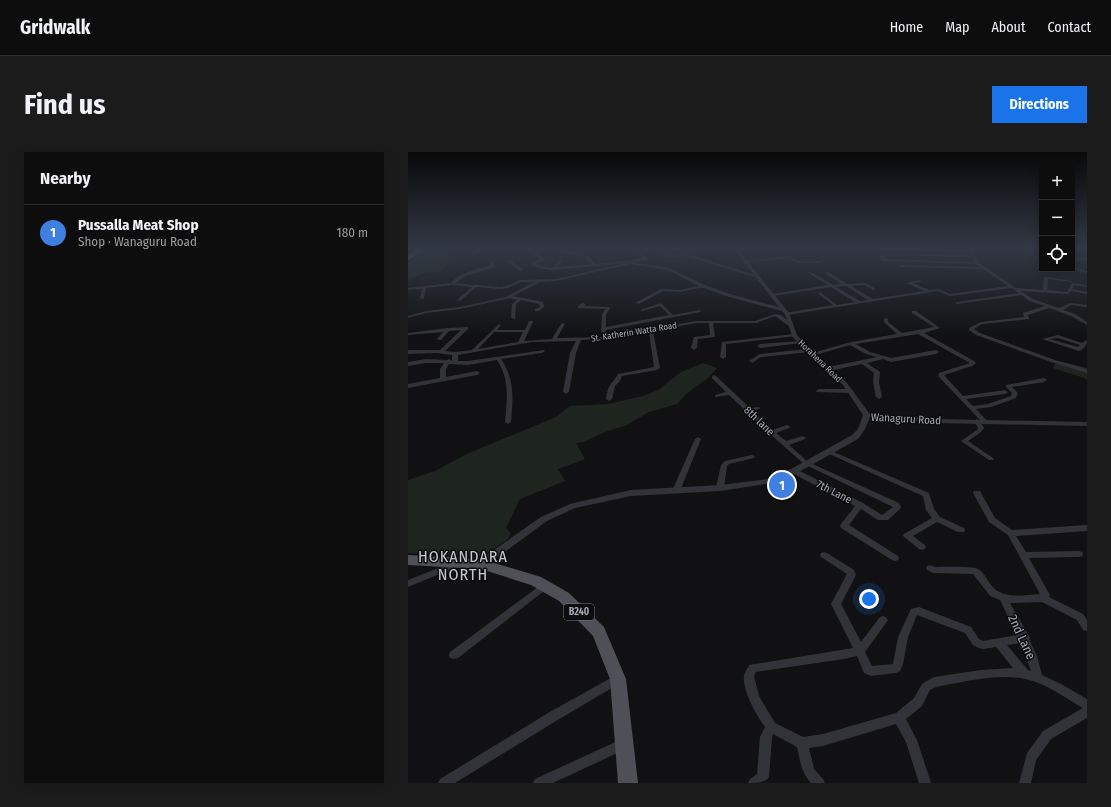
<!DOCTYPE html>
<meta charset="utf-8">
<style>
body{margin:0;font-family:"Fira Sans Condensed",sans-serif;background:#1b1b1c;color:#f1f3f6}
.controls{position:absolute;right:12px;top:12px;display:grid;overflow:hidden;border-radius:0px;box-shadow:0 2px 10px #0003}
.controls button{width:36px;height:36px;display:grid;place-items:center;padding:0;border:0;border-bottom:1px solid #2d2d2e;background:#0d0d0e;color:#f1f3f6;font:20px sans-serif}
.you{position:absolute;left:461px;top:447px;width:14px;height:14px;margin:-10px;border:3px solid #fff;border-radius:50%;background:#1a73e8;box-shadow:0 0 0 6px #1a73e833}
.badge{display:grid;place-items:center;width:26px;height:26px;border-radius:50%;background:#1a73e8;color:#fff;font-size:13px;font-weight:700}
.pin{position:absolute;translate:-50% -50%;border:2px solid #fff;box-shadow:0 1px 4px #0006}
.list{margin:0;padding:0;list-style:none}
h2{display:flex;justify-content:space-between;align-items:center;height:52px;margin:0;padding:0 16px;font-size:17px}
h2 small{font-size:13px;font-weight:400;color:#9a9c9e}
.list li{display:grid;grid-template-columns:26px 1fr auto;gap:12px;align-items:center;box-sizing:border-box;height:56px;padding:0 16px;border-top:1px solid #2d2d2e}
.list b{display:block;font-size:15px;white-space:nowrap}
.list p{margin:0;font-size:13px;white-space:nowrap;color:#9a9c9e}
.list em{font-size:13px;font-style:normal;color:#9a9c9e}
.icon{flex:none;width:22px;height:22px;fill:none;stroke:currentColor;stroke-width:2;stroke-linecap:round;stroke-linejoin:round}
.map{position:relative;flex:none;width:679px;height:631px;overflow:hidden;border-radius:0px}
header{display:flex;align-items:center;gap:24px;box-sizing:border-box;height:56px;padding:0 20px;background:#0d0d0e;border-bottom:1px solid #2d2d2e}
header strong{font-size:19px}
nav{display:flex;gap:22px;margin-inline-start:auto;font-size:14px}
.intro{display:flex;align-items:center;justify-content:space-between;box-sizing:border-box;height:96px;padding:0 24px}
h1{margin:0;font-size:28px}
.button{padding:10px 18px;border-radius:0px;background:#1a73e8;color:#fff;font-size:14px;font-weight:700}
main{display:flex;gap:24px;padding:0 24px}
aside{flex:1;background:#0d0d0e;border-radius:0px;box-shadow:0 2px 10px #0003}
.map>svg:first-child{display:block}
.green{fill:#1e251f}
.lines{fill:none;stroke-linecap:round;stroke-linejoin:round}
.stream{stroke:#2b343b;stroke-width:1}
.minor{fill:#323338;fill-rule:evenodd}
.tertiary{fill:#323338;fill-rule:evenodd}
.primary{fill:#4f5057;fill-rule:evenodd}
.motorway{fill:#5f6168;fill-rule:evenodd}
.labels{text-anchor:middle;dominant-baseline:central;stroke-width:3;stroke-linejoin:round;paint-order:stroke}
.far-street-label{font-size:9px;fill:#a3a8b3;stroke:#0c0c0e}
.shield{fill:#0c0c0e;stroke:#767982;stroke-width:1}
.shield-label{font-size:10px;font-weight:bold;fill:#a3a8b3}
.street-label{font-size:11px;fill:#a3a8b3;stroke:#0c0c0e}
.near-street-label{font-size:13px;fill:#a3a8b3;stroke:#0c0c0e}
.near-quarter-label{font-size:16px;letter-spacing:1px;fill:#c4c7cf;stroke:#0c0c0e}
</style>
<header>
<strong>Gridwalk</strong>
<nav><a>Home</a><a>Map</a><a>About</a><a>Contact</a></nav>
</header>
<div class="intro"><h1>Find us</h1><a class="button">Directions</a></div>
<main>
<aside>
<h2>Nearby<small></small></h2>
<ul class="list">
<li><span class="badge" style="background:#3f7fe0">1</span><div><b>Pussalla Meat Shop</b><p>Shop · Wanaguru Road</p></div><em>180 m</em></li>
</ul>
</aside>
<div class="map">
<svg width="679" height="631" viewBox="0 0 679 631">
<rect width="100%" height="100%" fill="#111113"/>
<!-- green -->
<g class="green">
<polygon points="0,95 41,95 37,99 43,105 35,119 17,121 0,128"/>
<polygon points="649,209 679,216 679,227 645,216"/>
<polygon points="295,211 309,216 300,226 279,241 269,252 241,260 219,273 194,281 176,290 168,291 177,307 150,317 157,329 112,347 98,376 103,381 100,387 75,404 0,401 0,328 27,319 59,302 148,265 162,254 200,252 235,244 250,238 273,220"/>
</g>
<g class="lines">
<!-- stream -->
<polyline class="stream" points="0,113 27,95"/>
<!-- minor -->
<g class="minor">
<polygon points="71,95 75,95 73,97 73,99 65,103 63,103 63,101 69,98 68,97"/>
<polygon points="134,95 137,96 129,103 137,107 127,112 141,116 145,116 152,108 154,109 149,115 188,112 190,113 188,114 146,118 141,118 124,114 124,110 132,107 125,103"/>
<path d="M224 95H227L239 106V108L223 110V112L148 129 132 130 105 144 135 150 136 155 131 159H127V157L132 155 131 152 113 148 108 152 107 167 103 166 104 152 109 148 102 146 52 157 18 161 0 166V164L18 159 52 155 98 145 126 130H113L100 136 92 137 68 135 52 149 50 148V147L64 135 44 133 18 136 16 146 14 147 12 146 14 137 0 138V136L43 131C52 120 70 117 83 113L81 111 83 110 87 113V115L58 124 47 131 66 133 68 132 70 133 92 135 98 134 112 128 148 127 218 111 217 110 219 109 235 106Z"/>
<polygon points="247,95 251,95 261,103 275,102 269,95 272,95 279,102 350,124 347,125 278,104 259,105"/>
<path d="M572 95H578L564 100 570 110 608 136 635 138 636 126 638 125 665 129 663 130 640 127 639 138 659 140 664 131 679 133V135L666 133 664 137 679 140V142L663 139 660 142 612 139 625 147 651 156 662 151 679 153V155L663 153 655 158 667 162 679 170V173L663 164 641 156 620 163 621 167 574 172 566 177 572 181 647 208 679 217V221L643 210 568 183 561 178V176L573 170 616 165 615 161 637 154 621 149 614 143 549 152 547 151 549 150 611 141 603 136 542 144 530 139 379 163H377V161L425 153 411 142 410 141 412 140 429 153 447 150 423 135 365 144 363 143 365 142 420 133 402 122V120H403L425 133 434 132 418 122V120H420L439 132 457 131 468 137 465 138 456 133 443 134 465 147 516 139 498 131 512 128 514 129 513 130 505 131 521 138 530 137 542 142 600 134 575 117 493 115 491 114 493 113 572 115 568 112 475 109 473 108 472 103 474 102 563 103 561 100 517 99 515 98 517 97 562 98ZM476 104 564 105 567 110 477 107ZM438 134 460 148 452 149 428 135Z"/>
<polygon points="608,95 612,95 634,107 634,109"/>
<polygon points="621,95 634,95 634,97 622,96"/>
<polygon points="664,95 667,95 666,96"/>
<polygon points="381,104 390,109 411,109 413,110 411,111 389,111 380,106 338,111 336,110"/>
<polygon points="679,106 679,108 664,109 664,107"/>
<polygon points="100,107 114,117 114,119 112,119 99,109"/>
<polygon points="664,115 679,119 679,121 663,117"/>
<polygon points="646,117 651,117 649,118"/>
<polygon points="295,133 296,133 296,135 272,140 255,139 231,152 227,151 253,137 272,138"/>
<polygon points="174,151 178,152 176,154 202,155 202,156 198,163 198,175 261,163 252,154 234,159 232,158 253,151 265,163 292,158 294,159 292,160 198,178 197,181 195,182 193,181 194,163 197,157 170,156 170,154"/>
<polygon points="504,159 508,159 532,176 516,181 566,209 568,211 564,214 536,223 555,244 597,238 600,240 597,242 558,247 565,254 580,252 603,244 604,241 598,235 598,233 636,226 639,228 636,230 604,235 610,241 608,246 583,255 568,257 579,269 576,271 574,270 530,224 531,221 562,211 510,182 448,192 462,200 483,206 528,198 531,200 528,202 483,210 475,207 459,211 472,220 471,230 474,245 471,247 468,245 465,230 466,221 454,212 420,219 417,217 420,215 469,205 458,202 442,193 404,204 401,202 443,190 489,182 476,170 476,167 478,166 480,167 480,170 494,181 526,175 504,161"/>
<path d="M367 162 373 163 386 174 382 175 367 164 348 171H305L307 185 290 187 289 196 286 198 283 196 286 185 302 183 301 171H288L245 179 252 216 249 218 214 224 212 229 207 234 204 247 201 249 198 247C200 231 204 233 210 222L246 215 241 180 195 187 173 188 168 201 161 240 158 242 155 240 162 201 168 189 124 190 50 203V209H60L136 198 137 199 134 201 93 207C107 228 105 246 103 270L100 272 97 270C99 248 102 227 89 208L60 213 41 212 38 217V225L69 219 72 221 69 223 0 236V232L32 226V217L36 211H18L0 214V210L18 207 39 208 41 207 44 209V203L28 201 0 202V198H32L53 178 41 179 33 188H31L29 187 35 180 0 183V181L40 176 60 175V177L37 199 47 200 64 198 91 172 93 173 89 178H117L121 169H125V170L116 189 144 187 153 172 155 171 157 172 149 186 195 185 288 169H347ZM86 180H115L110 190 70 197Z"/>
<polygon points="386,182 388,183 388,184 318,192 318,205 315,207 312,205 314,190"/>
<path d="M650 183 674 191 679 188C679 193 676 197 671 199L634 187ZM650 186 672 193 670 195 642 187Z"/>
<polygon points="392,189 394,190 394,191 352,196 349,194 352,192"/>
<polygon points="400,197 403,199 402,200 353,205 344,211 341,209 352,202"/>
<polygon points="306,223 308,224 342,256 351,255 352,256 351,257 345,259 364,278 379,273 381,274 382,275 381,276 368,281 378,289 395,284 397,285 398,286 397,287 381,293 400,310 491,351 493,355 492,357 480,368 470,368 453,357 441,373 490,404 491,406 490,408 487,409 484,408 433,376 432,374 433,372 447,354 384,321 382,319 386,317 388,317 455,351 474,363 485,355 396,312 361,281 321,243 307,245 307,243 318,240 304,226 304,224"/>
<polygon points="411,237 442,237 445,239 442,241 409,240 408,239"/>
<polygon points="569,267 571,268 576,276 573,280 560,289 585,306 586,307 585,308 581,308 553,289 569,278 570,276 566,269"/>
<polygon points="290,285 293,287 272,339 271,341 265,341 264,339 287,287"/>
<polygon points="421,298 521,341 526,357 532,365 556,376 557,378 556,380 550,380 529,370 505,384 517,393 518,395 517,397 514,398 511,397 495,384 496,382 524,366 518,358 515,344 419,301 418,300"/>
<polygon points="344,303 346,304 347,305 346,306 321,312 319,314 316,336 312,338 309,338 308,336 313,313 317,309"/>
<path d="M566 339H572L587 366 604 378 679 373V379L608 384 618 400 671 399 674 400 675 402 674 404 671 405 621 406 642 443 641 445 675 462 679 468V479L675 478 669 468 634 450 602 451 622 486 621 487 629 504 634 523 653 532 679 547V566L643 587 628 608 623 631H611L619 601 635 579 675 556C657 546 638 531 617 527 590 521 555 530 528 535L522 538 514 554 498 567 509 588 523 631H511L498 590 488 572 415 594 401 596 406 617 415 627 417 631H403C393 620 392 609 389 595L365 582 364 586 361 625C357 631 348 631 340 631L342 627 349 622 352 585 357 575C349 564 334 538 336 524 336 521 340 516 341 513L445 496 423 452 439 422 413 405 412 403 413 401 416 400 419 401 446 418 448 423 433 452 453 490 472 465 475 464 478 465 480 468 457 500 464 514 485 512 490 485 503 457 511 455 563 475 571 487 575 489 609 483 592 448 582 444 565 422 525 421 519 418 518 416 519 414 522 413 527 415C534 415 565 414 570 417 576 420 579 428 583 433 595 448 615 443 632 442L600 383 581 370 565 341ZM509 463 557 481 565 493 571 496 575 497 588 495 605 516 573 518 526 525 514 532 506 546 488 561 415 582 395 585 367 571 351 544 346 524 348 520 436 507 449 504 456 521 463 524 488 521 492 519 495 512 500 485ZM613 491 623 519 620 518 599 493Z"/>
<polygon points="48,409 51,410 52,412 51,414 0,435 0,428"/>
<polygon points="137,430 140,432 141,434 140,436 50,506 46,507 42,506 41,503 42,500 134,432"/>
<polygon points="210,522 214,524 215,527 214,530 148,569 47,631 30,631 32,627 140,561"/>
<polygon points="216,586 220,588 222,592 220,596 145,631 125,631 127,627"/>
</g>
<!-- tertiary -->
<path class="tertiary" d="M132 95C140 95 173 99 179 104 183 106 183 110 188 112L217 109 261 116 297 133 322 142 371 155 324 95H328L381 161 389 183 402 198 439 231 461 261 528 267 679 270V274L528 271 462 265 457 277 450 287 389 321 364 331 312 339 223 344 167 356 139 369 76 415 73 416 70 415 68 412 70 409 133 365 162 352 223 338 312 333 359 327 383 317 444 283 450 277 455 263 435 233 398 200 384 184 377 162 374 159 318 144 293 135 260 118 217 111 188 114 183 113 176 105Z"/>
<!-- primary -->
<polygon class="primary" points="0,403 73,407 133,425 161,441 196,475 218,527 230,631 210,631 202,527 185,484 151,449 123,433 73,417 0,413"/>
<!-- motorway -->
<polygon class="motorway" points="13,95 20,95 0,108 0,103"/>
</g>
<!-- sky -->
<linearGradient id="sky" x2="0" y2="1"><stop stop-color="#09090a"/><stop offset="0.52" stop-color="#323844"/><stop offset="1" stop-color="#323844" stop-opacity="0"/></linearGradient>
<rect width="679" height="184" fill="url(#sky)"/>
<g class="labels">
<!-- far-street labels -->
<g class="far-street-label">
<text transform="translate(226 180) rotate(-9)">St. Katherin Watta Road</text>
<text transform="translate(412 209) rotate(44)">Horahena Road</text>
</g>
<!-- shield labels -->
<rect class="shield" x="156" y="452" width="30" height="16" rx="3"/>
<g class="shield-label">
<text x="171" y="460">B240</text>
</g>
<!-- street labels -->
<g class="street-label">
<text transform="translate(498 267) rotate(3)">Wanaguru Road</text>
<text transform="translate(351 269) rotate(44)">8th lane</text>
<text transform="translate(426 340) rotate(27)">7th Lane</text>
</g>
<!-- near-street labels -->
<g class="near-street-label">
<text transform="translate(614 485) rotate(65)">2nd Lane</text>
</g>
<!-- near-quarter labels -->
<g class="near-quarter-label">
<text x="55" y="404">HOKANDARA<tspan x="55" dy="18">NORTH</tspan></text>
</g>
</g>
</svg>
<div class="controls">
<button>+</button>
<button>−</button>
<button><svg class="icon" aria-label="locate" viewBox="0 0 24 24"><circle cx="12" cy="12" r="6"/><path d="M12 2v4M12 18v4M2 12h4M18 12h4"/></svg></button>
</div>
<div class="you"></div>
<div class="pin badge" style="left:374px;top:333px;background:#3f7fe0">1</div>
</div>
</main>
